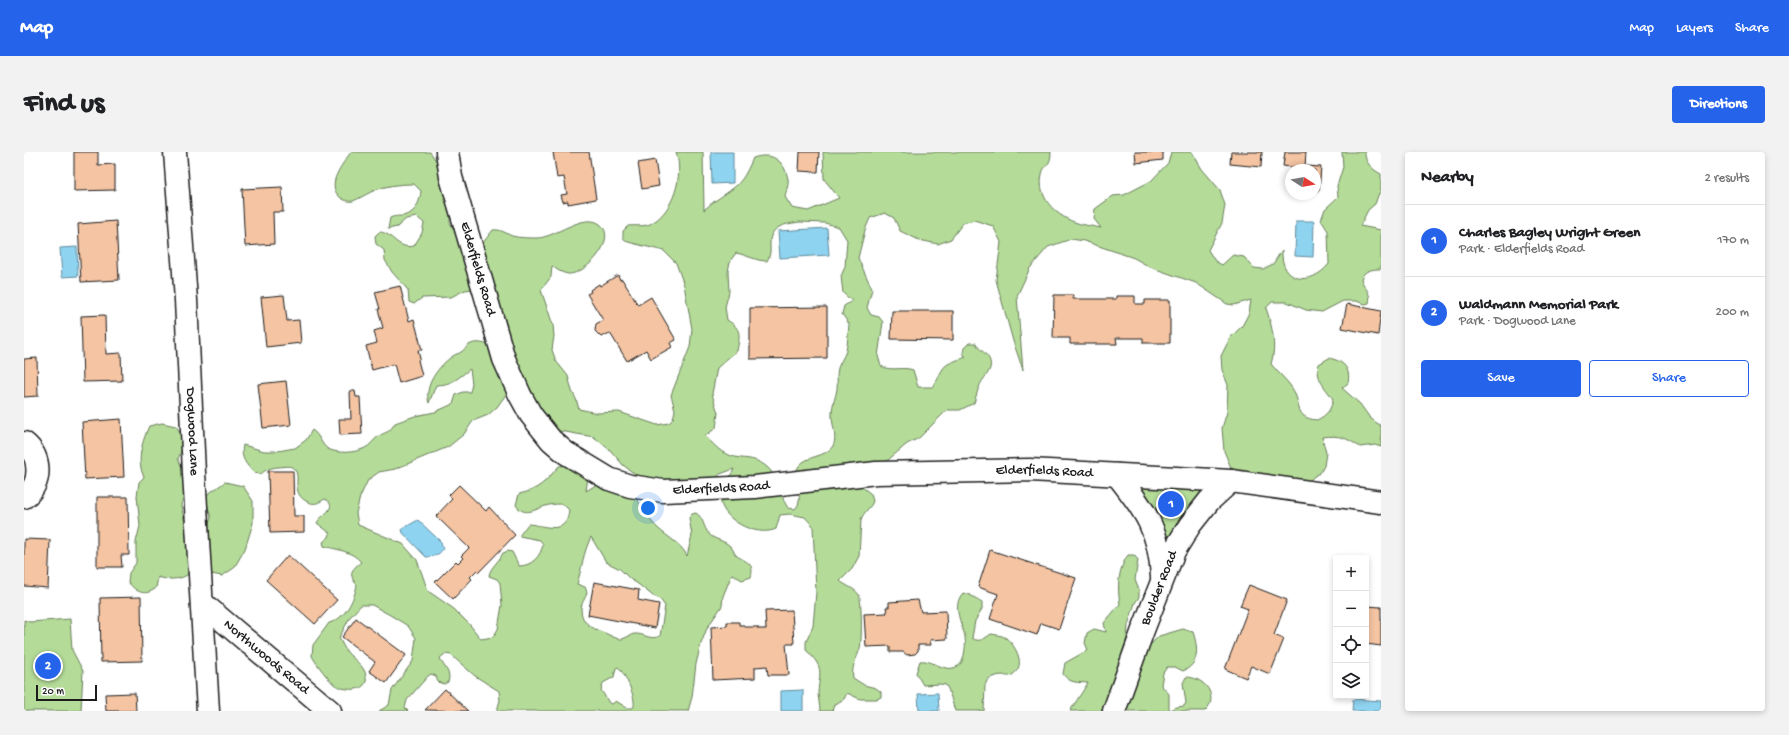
<!DOCTYPE html>
<meta charset="utf-8">
<style>
body{margin:0;font-family:"Gochi Hand",sans-serif;background:#f2f2f2;color:#202124}
.controls{position:absolute;right:12px;bottom:12px;display:grid;overflow:hidden;border-radius:4px;box-shadow:0 2px 6px #0003}
.controls button{width:36px;height:36px;display:grid;place-items:center;padding:0;border:0;border-bottom:1px solid #e0e0e0;background:#fff;color:#202124;font:20px sans-serif}
.compass{position:absolute;left:1261px;top:12px;width:36px;height:36px;border-radius:50%;background:#fff;box-shadow:0 2px 6px #0003;rotate:101deg}
.scale{position:absolute;left:12px;bottom:10px;width:61px;box-sizing:border-box;padding-left:4px;border:2px solid #1c1c1c;border-top:0;font-size:11px;line-height:14px;white-space:nowrap;color:#1c1c1c;-webkit-text-stroke:3px #fff;paint-order:stroke}
.you{position:absolute;left:624px;top:356px;width:14px;height:14px;margin:-10px;border:3px solid #fff;border-radius:50%;background:#1a73e8;box-shadow:0 0 0 6px #1a73e833}
.badge{display:grid;place-items:center;width:26px;height:26px;border-radius:50%;background:#2563eb;color:#fff;font-size:13px;font-weight:700}
.pin{position:absolute;translate:-50% -50%;border:2px solid #fff;box-shadow:0 1px 4px #0006}
.list{margin:0;padding:0;list-style:none}
h2{display:flex;justify-content:space-between;align-items:center;height:52px;margin:0;padding:0 16px;font-size:17px}
h2 small{font-size:13px;font-weight:400;color:#757577}
.list li{display:grid;grid-template-columns:26px 1fr auto;gap:12px;align-items:center;box-sizing:border-box;height:72px;padding:0 16px;border-top:1px solid #e0e0e0}
.list b{display:block;font-size:15px;white-space:nowrap}
.list p{margin:0;font-size:13px;white-space:nowrap;color:#757577}
.list em{font-size:13px;font-style:normal;color:#757577}
.actions{display:flex;gap:8px;padding:12px 16px}
.actions a{flex:1;padding:9px 0;border:1px solid #2563eb;border-radius:4px;text-align:center;font-size:14px;color:#2563eb}
.actions .main{background:#2563eb;color:#fff}
.icon{flex:none;width:22px;height:22px;fill:none;stroke:currentColor;stroke-width:2;stroke-linecap:round;stroke-linejoin:round}
.map{position:relative;flex:none;width:1357px;height:559px;overflow:hidden;border-radius:4px}
header{display:flex;align-items:center;gap:24px;box-sizing:border-box;height:56px;padding:0 20px;background:#2563eb;color:#fff}
header strong{font-size:19px}
nav{display:flex;gap:22px;margin-inline-start:auto;font-size:14px}
.intro{display:flex;align-items:center;justify-content:space-between;box-sizing:border-box;height:96px;padding:0 24px}
h1{margin:0;font-size:28px}
.button{padding:10px 18px;border-radius:4px;background:#2563eb;color:#fff;font-size:14px;font-weight:700}
main{display:flex;gap:24px;padding:0 24px}
aside{flex:1;background:#fff;border-radius:4px;box-shadow:0 2px 6px #0003}
.map>svg:first-child{display:block}
.green{fill:#b4dc98;stroke:#687c5a;fill-rule:evenodd}
.water{fill:#8ed3f0;stroke:#608a9b}
.building{fill:#f4c4a3;stroke:#1c1c1c}
.lines{fill:none;stroke-linecap:round;stroke-linejoin:round}
.minor-casing{stroke:#1c1c1c;stroke-width:25}
.minor{stroke:#fff;stroke-width:22}
.labels{text-anchor:middle;dominant-baseline:central;stroke-width:4;stroke-linejoin:round;paint-order:stroke}
.street-label{font-size:14px;fill:#1c1c1c;stroke:#fff}
</style>
<header>
<strong>Map</strong>
<nav><a>Map</a><a>Layers</a><a>Share</a></nav>
</header>
<div class="intro"><h1>Find us</h1><a class="button">Directions</a></div>
<main>
<div class="map">
<svg width="1357" height="559" viewBox="0 0 1357 559">
<rect width="100%" height="100%" fill="#fff"/>
<filter id="ink" filterUnits="userSpaceOnUse"><feTurbulence type="fractalNoise" baseFrequency=".025" numOctaves="2"/><feDisplacementMap in="SourceGraphic" scale="8" xChannelSelector="R" yChannelSelector="G"/><feConvolveMatrix kernelMatrix="1 2 1 2 8 2 1 2 1" color-interpolation-filters="sRGB"/></filter>
<g filter="url(#ink)">
<!-- green -->
<g class="green">
<path d="M327 0H406L413 10 415 23 424 43 426 56V71L434 84 458 92 469 78C477 77 481 81 488 84 495 86 506 86 513 86 531 86 559 60 576 72 595 87 562 123 544 122 538 121 533 118 528 114L527 125 517 138 529 173 530 184 528 198 532 209 544 224 548 239 552 247 555 257 573 261 595 260 633 273 645 271 649 267 651 258 647 243 666 195 668 177 660 133 652 111 640 99 604 90 599 86V79L604 74C611 73 620 75 626 72 650 60 660 23 652 0H679L680 58C690 48 703 42 713 33 721 25 725 15 729 6 747 0 760 7 764 27 765 32 762 40 761 45L768 56 784 59 815 46 800 27 799 0H1027C1027 15 1020 12 1018 22 1013 45 1030 62 1050 70 1058 73 1068 74 1077 76L1070 67 1071 57 1089 44 1100 43 1127 29 1144 11 1147 0H1168L1178 17 1196 38 1201 53 1198 71 1184 98 1191 109 1198 113 1209 103 1220 105 1230 116 1239 117 1249 112 1258 98C1256 131 1287 135 1305 112L1304 79 1297 68 1301 57 1314 45 1313 34 1319 15 1318 0H1341C1340 10 1349 18 1357 22V41H1355L1351 52 1344 58 1336 74 1357 78V117C1348 117 1340 118 1337 127 1340 136 1348 141 1345 151L1341 152 1332 149H1319L1298 160 1282 158 1263 150H1248L1242 156C1248 174 1253 193 1247 212 1253 220 1263 228 1268 236 1278 251 1269 266 1293 268 1303 263 1307 258 1309 247 1301 235 1291 227 1295 212L1305 206C1319 209 1327 216 1324 231L1318 236 1336 252 1346 266 1357 274V295L1351 293 1336 295C1321 285 1316 283 1298 285L1302 301 1300 314 1296 321 1289 325 1282 334 1208 318 1200 299 1198 276 1203 260 1204 233 1198 218 1197 204 1206 186 1218 174 1225 161 1227 148 1210 153 1203 152 1172 131 1126 115 1110 106 1060 89 1047 87 1024 95 1006 116 993 144 999 218 989 189 972 128 977 90 969 74 950 68 939 71 927 87 914 92 895 88 876 79 870 66 861 61 846 66 841 78 834 106 848 137 843 156 847 163 855 165 859 170 854 204 857 214C868 220 878 214 889 218L894 235H908C915 229 916 216 924 212 929 209 937 207 942 205L939 201 940 196 945 191H952C955 198 961 200 964 205 972 217 959 225 956 233 953 239 952 245 950 251L936 258H923L895 286 883 292 864 308 856 312 832 330 847 342 849 349C847 356 839 360 837 368L835 404 828 417 816 429C822 434 832 437 835 443 838 449 838 489 836 496 833 507 827 514 829 526L840 533 852 536 857 540V545L853 547H836L823 541 820 547 810 553 808 559H796C796 553 794 547 794 540 796 518 800 516 782 498V490L789 474 792 440 789 374 781 365 766 362 756 363 752 377C732 386 695 367 696 344 696 335 707 325 710 317L696 322 676 342 620 329 599 313 587 299 570 285 530 278 483 241 473 255 464 263 449 269 440 282 424 295 371 317 355 320 344 328 336 345 332 361 334 373 379 392 393 408 404 439 430 457 446 473 457 487 469 485 474 477 478 453 476 431 473 427 465 424C466 415 475 410 479 401L484 399 488 400 495 414C508 414 517 404 519 392L516 388 495 384 504 372C521 373 543 385 545 358L539 352C535 352 530 352 525 353 514 355 501 367 492 353L495 342C515 338 522 329 535 314L548 313 564 325 562 339 577 330C587 334 601 338 610 345 618 352 622 362 628 370 638 383 657 390 663 404L668 383 665 366 668 362 672 361C680 366 679 375 685 382 690 388 700 388 706 394 709 396 710 402 713 404 722 410 731 411 727 425L718 428 708 422 699 444 698 454 683 476 677 492 672 512 668 545 664 559H473L476 548 475 539 451 524 427 503 421 502 416 506C419 515 428 520 424 530L420 532 414 530 412 524 407 522 404 524 383 548 381 556 384 559H355L365 553 368 538 389 509 392 486 384 474 366 463 348 453H337L326 465 315 486C318 491 320 496 323 500 329 507 341 514 342 524 345 541 320 539 311 533 306 530 291 510 288 504L289 493 305 471C321 467 330 448 333 433 324 422 327 418 337 410 328 399 314 398 300 394L299 390 305 385 306 381 293 371C296 363 316 356 301 347 294 351 291 353 284 350 266 342 277 325 271 318 267 312 260 315 254 315 247 316 242 317 237 322L230 321C222 312 216 306 219 293L240 299H254L271 296 282 288 288 278C296 283 297 293 304 297 314 302 331 301 341 296 346 294 350 287 355 284 365 278 364 282 371 271L391 264 411 260 429 252 432 243 439 240H446L448 232 446 217C434 226 428 233 412 233L405 251C399 234 415 213 429 204 431 202 435 202 437 200 441 198 443 193 447 192 453 189 462 192 469 194L449 137 441 138 427 145 398 146 390 152 385 150 384 138 368 120 361 108 360 98 352 92 351 84 355 80C369 80 372 98 390 94L398 81 400 71 393 65 382 67 373 75 364 77 366 66C372 63 377 65 382 63 393 60 396 48 397 39L390 32C378 32 366 33 354 37 345 40 337 46 329 49 325 50 320 48 317 46 300 33 319 12 327 0ZM776 70 801 71 815 75 823 88 821 115 817 124 819 141 828 149 820 154 818 162 825 172C824 181 824 190 822 199 820 205 816 210 814 216 812 223 814 230 813 237 812 245 808 252 808 261 807 271 814 285 809 294 801 306 783 303 775 314 765 327 783 345 771 357L764 356C755 343 755 325 743 315 728 303 720 309 705 303 695 300 689 291 681 284L692 276 694 261 688 242 693 216 704 206 713 199C716 183 718 177 703 168L701 155 705 140 704 120 706 109 712 101C723 103 732 109 743 109 747 102 746 98 746 91 746 73 763 72 776 70ZM567 385 582 410 596 417 606 427 614 432 629 444 636 447 641 454 636 484C626 489 620 481 610 482 606 483 602 486 598 487 590 487 585 482 578 480 568 476 557 471 557 457 557 451 562 446 563 440L561 435 553 432C558 416 559 401 567 385ZM594 515C601 521 614 549 609 556H603L592 549 588 552 585 551 577 538 579 531 590 525 592 516Z"/>
<path d="M138 271 152 274C161 287 160 293 154 307L162 324V337L157 353 161 371 182 378 187 366 181 344 201 330 219 334 229 349V371L221 397 210 416 198 424 187 422 170 412C168 415 166 420 163 423 156 428 142 428 134 425L132 436C121 445 112 440 104 430L105 421 112 411V390L116 374 113 344 115 330 120 325C112 309 118 290 125 274Z"/>
<polygon points="1093,323 1207,329 1150,399"/>
<path d="M1104 403H1110L1114 408 1111 428 1115 438V445L1111 451 1104 473 1103 486 1098 501 1104 503 1124 495 1135 484 1159 477 1169 480C1174 495 1176 512 1159 519L1151 515H1143L1139 521 1137 533 1145 542V558L1153 555 1160 554 1162 551 1159 531 1162 525C1180 525 1196 544 1181 559H1046L1064 531C1054 530 1046 532 1039 522L1041 511 1064 498 1061 491 1063 481 1070 477 1082 480 1080 471 1096 452C1093 435 1094 417 1104 403Z"/>
<path d="M939 441 946 443 958 450V457L951 469 948 486C955 491 960 487 967 482 972 483 978 483 982 486 992 494 1003 514 988 523 985 525 982 524 979 523 974 523 968 525 964 527L961 533 960 559H931C929 553 925 537 922 533L916 532 899 533 892 521 896 509C909 507 921 522 934 514 938 512 939 507 940 503 941 498 942 491 941 485 938 471 927 454 939 441Z"/>
<polygon points="46,467 48,498 59,519 57,559 0,559 0,468 6,470"/>
</g>
<!-- water -->
<g class="water">
<polygon points="687,0 709,0 709,31 688,32"/>
<polygon points="1272,69 1290,69 1289,105 1271,104"/>
<polygon points="803,76 805,103 756,106 754,79"/>
<polygon points="53,95 54,124 38,125 36,96"/>
<path d="M394 368 417 390 419 397C415 403 409 405 402 405L379 381 378 377Z"/>
<polygon points="779,538 779,559 757,559 757,539"/>
<polygon points="914,541 915,559 895,559 894,542"/>
<polygon points="1329,547 1357,549 1357,559 1328,559"/>
</g>
<!-- building -->
<g class="building">
<polygon points="50,0 74,0 74,13 91,12 91,38 50,39"/>
<polygon points="529,0 565,0 572,47 544,52 544,49 539,50 537,43 543,42 540,25 533,26"/>
<polygon points="776,0 795,0 794,20 775,19"/>
<polygon points="1111,0 1139,0 1139,8 1112,11"/>
<polygon points="1207,0 1238,0 1237,15 1206,12"/>
<polygon points="1261,0 1282,0 1281,14 1297,15 1295,39 1291,39 1291,18 1274,18 1274,16 1259,14"/>
<polygon points="631,8 635,34 618,37 614,11"/>
<polygon points="258,35 259,60 249,60 250,92 221,94 218,37"/>
<polygon points="92,69 95,128 57,130 54,72"/>
<polygon points="594,123 596,128 598,127 614,153 627,145 652,188 646,191 648,195 627,207 622,198 603,209 586,181 577,185 571,179 572,172 579,168 563,142 567,140 566,138 575,132 576,134"/>
<polygon points="376,134 385,169 390,167 398,198 394,198 396,207 394,208 398,224 375,231 370,212 348,218 342,194 353,191 350,179 359,176 354,157 356,157 351,140"/>
<polygon points="260,143 263,169 275,168 277,191 242,195 237,145"/>
<polygon points="1030,143 1049,143 1049,147 1092,147 1092,144 1111,144 1111,152 1121,152 1121,148 1146,148 1146,191 1119,191 1119,186 1092,186 1093,192 1046,192 1046,186 1029,186"/>
<polygon points="1323,152 1357,159 1354,183 1318,176"/>
<polygon points="803,155 803,206 726,207 726,156"/>
<polygon points="868,159 929,159 929,188 867,187"/>
<polygon points="81,163 82,202 97,201 98,229 59,230 57,164"/>
<polygon points="13,206 14,244 0,245 0,207"/>
<polygon points="262,229 267,273 239,276 234,232"/>
<polygon points="326,239 331,239 332,245 336,245 338,282 316,283 315,267 327,267"/>
<polygon points="97,267 100,325 61,327 58,270"/>
<polygon points="244,319 269,319 270,364 280,364 280,380 246,381"/>
<polygon points="435,333 462,359 465,355 491,383 455,420 453,418 446,425 448,427 429,447 411,430 432,409 434,411 439,406 437,404 445,396 412,364 428,347 425,343"/>
<polygon points="73,345 104,345 105,403 97,403 98,415 73,415"/>
<polygon points="0,387 26,388 24,436 0,434"/>
<polygon points="966,398 1052,426 1035,477 1017,471 1013,483 966,467 974,442 954,435"/>
<polygon points="264,403 313,448 291,472 242,428"/>
<polygon points="570,430 615,438 614,448 635,452 631,476 564,463"/>
<polygon points="1225,433 1263,448 1250,483 1260,487 1246,522 1227,514 1222,526 1201,517 1224,457 1216,454"/>
<polygon points="117,445 118,509 77,510 76,446"/>
<polygon points="894,448 897,460 922,459 923,487 906,488 907,493 894,493 894,499 891,502 883,503 879,500 866,500 866,494 842,495 840,462 863,461 862,455 865,455 865,450"/>
<polygon points="1342,454 1357,455 1357,494 1342,492"/>
<polygon points="768,458 770,492 762,492 765,523 744,523 743,514 731,515 731,526 689,528 687,475 703,474 703,470 715,470 715,473 720,473 720,475 734,475 734,477 742,477 741,459"/>
<polygon points="332,466 382,503 362,531 345,519 351,510 318,485"/>
<polygon points="421,537 444,559 401,558"/>
<polygon points="111,541 112,559 82,559 81,542"/>
</g>
<g class="lines">
<defs>
<g id="minor">
<path id="s1" d="M151 0 162 148 170 321 184 559"/>
<path id="s2" d="M423 0 427 25 480 207 496 243 507 263 527 288 542 301 585 327 606 334 639 339 731 335 852 321 1006 318 1207 329 1357 350"/>
<path d="M0 291C18 304 18 333 0 345"/>
<path d="M1093 323C1121 358 1136 379 1138 425"/>
<path id="s3" d="M178 451 306 559"/>
<path id="s4" d="M1090 559 1119 478 1150 399 1166 373 1185 349 1207 329"/>
</g>
</defs>
<!-- minor casing -->
<use href="#minor" class="minor-casing"/>
<!-- minor -->
<use href="#minor" class="minor"/>
</g>
</g>
<g class="labels">
<!-- street labels -->
<g class="street-label">
<text stroke="none"><textPath href="#s2" startOffset="121">Elderfields Road</textPath></text>
<text stroke="none"><textPath href="#s1" startOffset="280">Dogwood Lane</textPath></text>
<text stroke="none"><textPath href="#s2" startOffset="817">Elderfields Road</textPath></text>
<text stroke="none"><textPath href="#s2" startOffset="493">Elderfields Road</textPath></text>
<text stroke="none"><textPath href="#s4" startOffset="131">Boulder Road</textPath></text>
<text stroke="none"><textPath href="#s3" startOffset="84">Northwoods Road</textPath></text>
</g>
</g>
</svg>
<div class="controls">
<button>+</button>
<button>−</button>
<button><svg class="icon" aria-label="locate" viewBox="0 0 24 24"><circle cx="12" cy="12" r="6"/><path d="M12 2v4M12 18v4M2 12h4M18 12h4"/></svg></button>
<button><svg class="icon" aria-label="layers" viewBox="0 0 24 24"><path d="M12 4l9 5-9 5-9-5zM3 14l9 5 9-5"/></svg></button>
</div>
<svg class="compass" viewBox="-18 -18 36 36"><path d="M0-13l5 13h-10z" fill="#e53935"/><path d="M0 13l5-13h-10z" fill="#757577"/></svg>
<div class="scale">20 m</div>
<div class="you"></div>
<div class="pin badge" style="left:1147px;top:352px">1</div>
<div class="pin badge" style="left:24px;top:514px">2</div>
</div>
<aside>
<h2>Nearby<small>2 results</small></h2>
<ul class="list">
<li><span class="badge">1</span><div><b>Charles Bagley Wright Green</b><p>Park · Elderfields Road</p></div><em>170 m</em></li>
<li><span class="badge">2</span><div><b>Waldmann Memorial Park</b><p>Park · Dogwood Lane</p></div><em>200 m</em></li>
</ul>
<div class="actions"><a class="main">Save</a><a>Share</a></div>
</aside>
</main>
